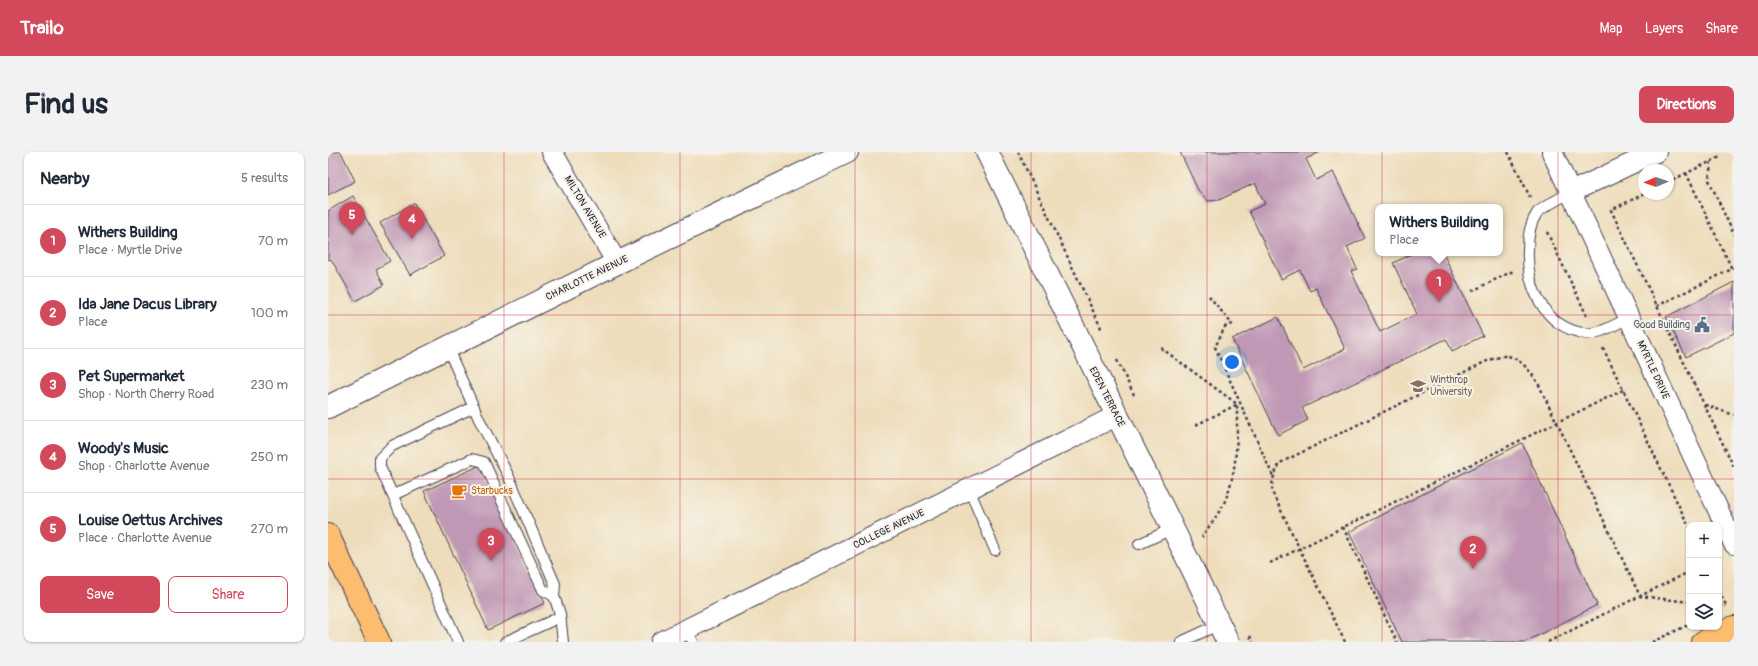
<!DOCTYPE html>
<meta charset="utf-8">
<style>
body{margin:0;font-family:Pangolin,sans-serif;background:#f2f2f3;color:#1f2937}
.controls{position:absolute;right:12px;bottom:12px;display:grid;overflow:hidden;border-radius:8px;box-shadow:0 1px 3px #0004}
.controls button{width:36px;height:36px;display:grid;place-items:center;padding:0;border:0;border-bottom:1px solid #e0e1e3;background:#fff;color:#1f2937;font:20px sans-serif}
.compass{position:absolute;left:1310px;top:12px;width:36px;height:36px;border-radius:50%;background:#fff;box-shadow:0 1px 3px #0004;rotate:268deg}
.you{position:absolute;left:904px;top:210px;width:14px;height:14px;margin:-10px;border:3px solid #fff;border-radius:50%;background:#1a73e8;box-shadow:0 0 0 6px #1a73e833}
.badge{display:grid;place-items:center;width:26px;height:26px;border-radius:50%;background:#d1495b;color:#fff;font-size:13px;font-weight:700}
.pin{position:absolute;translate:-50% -33px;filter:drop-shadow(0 1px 2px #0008)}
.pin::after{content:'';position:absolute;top:21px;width:14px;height:12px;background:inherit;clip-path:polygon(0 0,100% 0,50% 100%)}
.popup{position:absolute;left:1047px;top:52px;width:128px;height:52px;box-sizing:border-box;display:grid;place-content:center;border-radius:8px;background:#fff;filter:drop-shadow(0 1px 3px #0005);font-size:13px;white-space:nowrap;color:#747a83}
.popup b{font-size:15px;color:#1f2937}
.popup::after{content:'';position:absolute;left:50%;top:100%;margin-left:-8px;border:8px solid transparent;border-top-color:#fff}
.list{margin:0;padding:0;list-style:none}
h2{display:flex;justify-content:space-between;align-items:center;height:52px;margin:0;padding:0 16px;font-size:17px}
h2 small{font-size:13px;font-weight:400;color:#747a83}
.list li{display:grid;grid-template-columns:26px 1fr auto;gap:12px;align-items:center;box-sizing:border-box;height:72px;padding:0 16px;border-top:1px solid #e0e1e3}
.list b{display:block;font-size:15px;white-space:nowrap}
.list p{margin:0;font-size:13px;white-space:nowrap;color:#747a83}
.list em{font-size:13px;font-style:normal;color:#747a83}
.actions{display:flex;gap:8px;padding:12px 16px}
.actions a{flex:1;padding:9px 0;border:1px solid #d1495b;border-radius:8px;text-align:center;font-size:14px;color:#d1495b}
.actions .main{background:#d1495b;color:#fff}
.icon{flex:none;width:22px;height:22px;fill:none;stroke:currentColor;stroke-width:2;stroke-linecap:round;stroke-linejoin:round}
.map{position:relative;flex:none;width:1406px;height:490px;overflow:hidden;border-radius:8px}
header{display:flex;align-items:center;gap:24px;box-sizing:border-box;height:56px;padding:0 20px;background:#d1495b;color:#fff}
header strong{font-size:19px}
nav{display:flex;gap:22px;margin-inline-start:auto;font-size:14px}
.intro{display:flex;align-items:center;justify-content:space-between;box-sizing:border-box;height:96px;padding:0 24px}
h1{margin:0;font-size:28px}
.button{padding:10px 18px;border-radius:8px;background:#d1495b;color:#fff;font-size:14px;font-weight:700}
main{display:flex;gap:24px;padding:0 24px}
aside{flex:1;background:#fff;border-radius:8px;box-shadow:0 1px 3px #0004}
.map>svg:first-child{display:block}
.building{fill:#c098b5}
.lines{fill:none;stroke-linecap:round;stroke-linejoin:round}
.service-casing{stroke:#413e4e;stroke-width:12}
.minor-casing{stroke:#413e4e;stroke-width:22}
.tertiary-casing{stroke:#413e4e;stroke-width:24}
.primary-casing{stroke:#413e4e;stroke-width:24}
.path{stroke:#413e4e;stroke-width:2.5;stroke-dasharray:3 3;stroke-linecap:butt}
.service{stroke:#fff;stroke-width:10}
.minor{stroke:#fff;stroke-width:20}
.tertiary{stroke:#fff;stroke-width:22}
.primary{stroke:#fcbd6f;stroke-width:22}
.grid{fill:none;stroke:#d1495b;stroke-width:1;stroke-opacity:0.55}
.labels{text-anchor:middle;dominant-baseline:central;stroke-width:4;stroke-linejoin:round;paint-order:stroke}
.street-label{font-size:10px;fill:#22223b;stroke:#f7f3e8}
.service-label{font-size:10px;fill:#4e5e75;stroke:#f7f3e8;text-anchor:end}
.education-label{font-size:10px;fill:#785e54;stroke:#f7f3e8;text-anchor:start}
.food-label{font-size:10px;fill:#c56008;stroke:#f7f3e8;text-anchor:start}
</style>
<header>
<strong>Trailo</strong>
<nav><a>Map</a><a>Layers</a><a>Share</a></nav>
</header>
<div class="intro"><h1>Find us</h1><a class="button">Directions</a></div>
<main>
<aside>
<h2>Nearby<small>5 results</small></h2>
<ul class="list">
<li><span class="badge">1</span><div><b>Withers Building</b><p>Place · Myrtle Drive</p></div><em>70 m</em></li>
<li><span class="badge">2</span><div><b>Ida Jane Dacus Library</b><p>Place</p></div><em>100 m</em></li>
<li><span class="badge">3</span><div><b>Pet Supermarket</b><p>Shop · North Cherry Road</p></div><em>230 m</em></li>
<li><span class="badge">4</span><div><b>Woody's Music</b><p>Shop · Charlotte Avenue</p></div><em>250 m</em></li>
<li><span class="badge">5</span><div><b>Louise Oettus Archives</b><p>Place · Charlotte Avenue</p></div><em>270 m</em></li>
</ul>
<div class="actions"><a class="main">Save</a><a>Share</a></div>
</aside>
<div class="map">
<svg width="1406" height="490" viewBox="0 0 1406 490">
<rect width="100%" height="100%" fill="#f7f3e8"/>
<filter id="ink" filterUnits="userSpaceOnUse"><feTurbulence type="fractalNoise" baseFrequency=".025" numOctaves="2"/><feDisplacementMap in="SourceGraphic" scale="8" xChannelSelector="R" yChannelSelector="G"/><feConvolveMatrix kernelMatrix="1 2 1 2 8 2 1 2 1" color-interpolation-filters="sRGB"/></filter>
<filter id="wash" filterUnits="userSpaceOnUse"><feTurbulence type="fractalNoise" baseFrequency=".012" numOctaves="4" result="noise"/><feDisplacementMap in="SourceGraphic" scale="16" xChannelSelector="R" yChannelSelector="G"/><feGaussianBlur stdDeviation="0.9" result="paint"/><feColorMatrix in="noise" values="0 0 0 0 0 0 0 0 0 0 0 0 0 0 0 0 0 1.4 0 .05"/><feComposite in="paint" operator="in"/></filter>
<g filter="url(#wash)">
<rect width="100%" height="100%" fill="#edb"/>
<g id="blocks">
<!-- building -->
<g class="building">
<polygon points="0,0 13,0 27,29 0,43"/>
<polygon points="852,0 992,0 978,7 988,28 1005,20 1037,86 1019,95 1029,117 1023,119 1052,180 1089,162 1065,111 1086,101 1115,101 1155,184 1124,199 1118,187 974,256 980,268 950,283 904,187 950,165 975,218 1017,197 988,136 982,139 972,118 953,127 921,59 937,52 927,31 891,48 880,49 870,38"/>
<polygon points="25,44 62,109 48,117 56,133 27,149 3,107 0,108 0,59"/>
<polygon points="86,51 116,104 82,123 52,71"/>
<polygon points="1406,130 1406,181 1358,205 1338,165"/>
<polygon points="1194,291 1269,453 1197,490 1074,490 1021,380"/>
<polygon points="153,313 217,451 160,478 96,339"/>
</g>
</g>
</g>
<g filter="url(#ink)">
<use href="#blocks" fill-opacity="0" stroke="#413e4e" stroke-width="1"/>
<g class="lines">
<defs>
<g id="service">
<path d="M1243 40C1235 45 1214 55 1209 61 1202 71 1200 85 1200 97 1198 133 1215 174 1255 181 1271 184 1287 172 1301 166"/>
<polyline points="119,195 151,267 180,323 227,432 226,444 232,462 235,490"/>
<polyline points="641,337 667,398"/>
<polyline points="65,343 144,307 156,310 215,438 226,444"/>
<polyline points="811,392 846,376"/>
<polyline points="359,477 365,490"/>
<polyline points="130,490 52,315 52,306 64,294 146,255"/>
<polyline points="177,490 232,465"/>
<polyline points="853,490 892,472"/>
</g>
<g id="minor">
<polyline points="224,0 289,111"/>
<polyline points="1224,0 1406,392"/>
<polyline points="1243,40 1328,0"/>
<polyline points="333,490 788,264"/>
</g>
<g id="tertiary">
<path d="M659 0C739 163 821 326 900 490"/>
<polyline points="0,255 289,111 519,0"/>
</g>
<g id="primary">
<polyline points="0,383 51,490"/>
<polyline points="1375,490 1406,475"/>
</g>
</defs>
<!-- service casing -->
<use href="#service" class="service-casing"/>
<!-- minor casing -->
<use href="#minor" class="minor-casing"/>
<!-- tertiary casing -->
<use href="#tertiary" class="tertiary-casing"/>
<!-- primary casing -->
<use href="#primary" class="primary-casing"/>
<!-- path -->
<g class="path">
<polyline points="690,0 774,178"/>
<polyline points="1180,0 1202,45"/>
<polyline points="1383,10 1381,28 1406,83"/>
<polyline points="1358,21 1404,117"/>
<polyline points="1340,30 1392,5"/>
<polyline points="1316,42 1283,58 1406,315"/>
<polyline points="1219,80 1260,166"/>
<polyline points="1144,139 1185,119"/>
<polyline points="881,144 904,172 897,175 887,195 945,324"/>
<polyline points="1329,154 1406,116"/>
<path d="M833 196 909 252C909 286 910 319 896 351 890 363 881 374 874 385"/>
<polyline points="1275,196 1361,375"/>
<polyline points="789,208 807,245"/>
<polyline points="1377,253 1406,263"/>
<polyline points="868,273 910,252"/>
<polyline points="1015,375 1069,490"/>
<polyline points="942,411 1295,238"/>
<polyline points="1391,439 1399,455"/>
<polyline points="1391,453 1398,454"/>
<polyline points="922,484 925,490"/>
<path d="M1017 490 945 342C942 330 947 321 952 311L1161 208C1166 207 1175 203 1180 204 1193 207 1203 220 1210 231L1312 444 1361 420"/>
<polyline points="1220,490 1312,444 1361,450"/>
<polyline points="1324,490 1360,473"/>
</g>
<!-- service -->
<use href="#service" class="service"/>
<!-- minor -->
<use href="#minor" class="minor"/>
<!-- tertiary -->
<use href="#tertiary" class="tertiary"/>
<!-- primary -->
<use href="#primary" class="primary"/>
</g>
</g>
<!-- grid -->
<path class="grid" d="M176 0V490M352 0V490M527 0V490M703 0V490M879 0V490M1054 0V490M1230 0V490M0 163H1406M0 327H1406"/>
<!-- icons -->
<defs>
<symbol id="civic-bare" viewBox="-9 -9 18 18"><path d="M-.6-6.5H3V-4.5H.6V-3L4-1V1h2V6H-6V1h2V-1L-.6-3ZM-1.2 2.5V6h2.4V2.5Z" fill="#5c6f8a" stroke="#f7f3e8" stroke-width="2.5" paint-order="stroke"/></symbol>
<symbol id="university-bare" viewBox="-9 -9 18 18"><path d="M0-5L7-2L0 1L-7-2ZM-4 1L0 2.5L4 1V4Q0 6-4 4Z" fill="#8d6e63" stroke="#f7f3e8" stroke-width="2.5" paint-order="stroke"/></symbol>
<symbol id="cafe-bare" viewBox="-9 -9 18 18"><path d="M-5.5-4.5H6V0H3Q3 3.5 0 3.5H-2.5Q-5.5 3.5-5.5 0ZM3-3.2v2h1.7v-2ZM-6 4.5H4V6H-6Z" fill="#e8710a" stroke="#f7f3e8" stroke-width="2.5" paint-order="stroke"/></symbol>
</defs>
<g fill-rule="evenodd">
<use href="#civic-bare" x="1363" y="162" width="22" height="22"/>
<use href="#university-bare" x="1079" y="223" width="22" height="22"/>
<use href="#cafe-bare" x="120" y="328" width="22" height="22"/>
</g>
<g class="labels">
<!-- street labels -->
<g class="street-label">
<text transform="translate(257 55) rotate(59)">MILTON AVENUE</text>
<text transform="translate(259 126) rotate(-26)">CHARLOTTE AVENUE</text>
<text transform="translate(1325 218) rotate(65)">MYRTLE DRIVE</text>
<text transform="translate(779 245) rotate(63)">EDEN TERRACE</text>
<text transform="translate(561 377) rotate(-26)">COLLEGE AVENUE</text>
</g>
<!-- service labels -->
<g class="service-label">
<text x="1362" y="173">Good Building</text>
</g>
<!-- education labels -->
<g class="education-label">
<text x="1102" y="228">Winthrop<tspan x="1102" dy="12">University</tspan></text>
</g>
<!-- food labels -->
<g class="food-label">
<text x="143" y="339">Starbucks</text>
</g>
</g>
</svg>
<div class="controls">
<button>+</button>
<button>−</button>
<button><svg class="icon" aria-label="layers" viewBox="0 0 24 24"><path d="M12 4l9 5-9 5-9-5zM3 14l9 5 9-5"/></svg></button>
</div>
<svg class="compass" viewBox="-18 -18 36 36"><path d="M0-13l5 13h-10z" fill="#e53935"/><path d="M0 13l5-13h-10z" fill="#747a83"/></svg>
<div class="you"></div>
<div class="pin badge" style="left:1111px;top:150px">1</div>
<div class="popup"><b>Withers Building</b>Place</div>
<div class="pin badge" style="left:1145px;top:417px">2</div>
<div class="pin badge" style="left:163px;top:409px">3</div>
<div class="pin badge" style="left:84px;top:87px">4</div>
<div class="pin badge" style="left:24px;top:83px">5</div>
</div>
</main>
